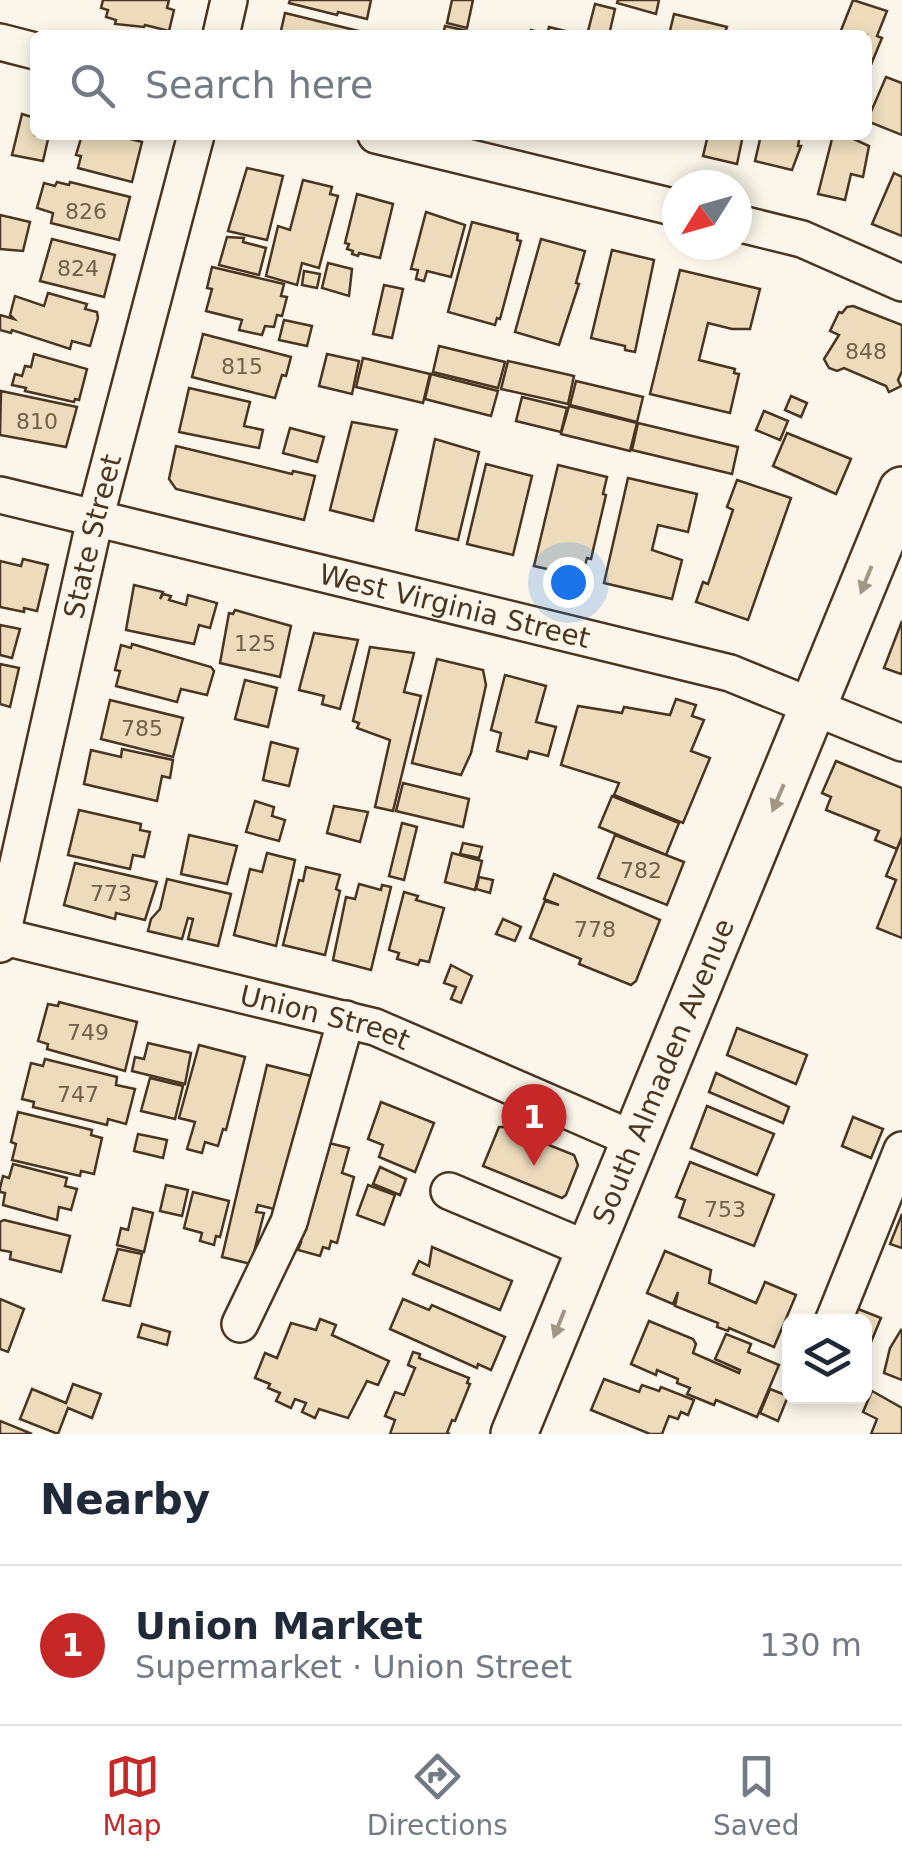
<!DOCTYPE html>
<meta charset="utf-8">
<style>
body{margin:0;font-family:"DejaVu Sans",sans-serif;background:#f6f6f7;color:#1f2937}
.controls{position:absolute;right:30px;bottom:30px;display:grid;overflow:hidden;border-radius:15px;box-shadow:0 5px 15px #0003}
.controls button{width:90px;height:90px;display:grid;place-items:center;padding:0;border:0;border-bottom:2px solid #e0e1e3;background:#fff;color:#1f2937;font:50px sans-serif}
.compass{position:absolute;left:662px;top:170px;width:90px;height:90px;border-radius:50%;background:#fff;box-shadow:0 5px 15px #0003;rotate:233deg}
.you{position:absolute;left:568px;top:582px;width:35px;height:35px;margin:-25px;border:8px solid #fff;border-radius:50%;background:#1a73e8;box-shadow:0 0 0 15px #1a73e833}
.badge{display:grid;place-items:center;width:65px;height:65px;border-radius:50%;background:#c62828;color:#fff;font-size:32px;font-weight:700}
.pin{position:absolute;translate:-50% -82px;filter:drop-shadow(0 2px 5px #0008)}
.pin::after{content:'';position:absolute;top:52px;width:35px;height:30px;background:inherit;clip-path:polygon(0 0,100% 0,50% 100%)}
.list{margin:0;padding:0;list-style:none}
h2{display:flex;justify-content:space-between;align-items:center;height:130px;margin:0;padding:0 40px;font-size:42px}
h2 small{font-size:32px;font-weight:400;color:#747a83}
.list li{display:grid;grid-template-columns:65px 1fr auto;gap:30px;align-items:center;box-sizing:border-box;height:160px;padding:0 40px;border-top:2px solid #e0e1e3}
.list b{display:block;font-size:38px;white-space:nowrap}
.list p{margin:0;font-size:32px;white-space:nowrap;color:#747a83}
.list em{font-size:32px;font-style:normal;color:#747a83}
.icon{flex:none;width:55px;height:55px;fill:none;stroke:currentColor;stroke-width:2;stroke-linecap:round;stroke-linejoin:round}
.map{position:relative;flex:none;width:902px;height:1434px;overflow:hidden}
.search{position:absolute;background:#fff;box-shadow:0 5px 15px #0003;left:30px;right:30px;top:30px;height:110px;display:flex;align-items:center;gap:25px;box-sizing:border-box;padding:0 35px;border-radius:15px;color:#747a83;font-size:38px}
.sheet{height:290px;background:#fff}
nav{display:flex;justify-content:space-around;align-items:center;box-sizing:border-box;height:140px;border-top:2px solid #e0e1e3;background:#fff;font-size:28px;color:#747a83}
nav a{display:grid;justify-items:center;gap:5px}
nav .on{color:#c62828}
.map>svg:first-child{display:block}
.building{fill:#ecdcbc;stroke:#4a3520;stroke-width:2.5}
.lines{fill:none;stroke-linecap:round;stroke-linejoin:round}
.minor-casing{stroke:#4a3520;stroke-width:40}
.major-casing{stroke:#4a3520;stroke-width:50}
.minor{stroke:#fbf6e9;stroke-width:35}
.major{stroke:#fbf6e9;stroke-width:45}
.oneway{fill:#a29684}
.labels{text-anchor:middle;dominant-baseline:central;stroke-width:8;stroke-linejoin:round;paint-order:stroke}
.number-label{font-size:22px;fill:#725f47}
.street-label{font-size:28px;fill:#4a3520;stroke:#fbf6e9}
</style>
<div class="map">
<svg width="902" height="1434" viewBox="0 0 902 1434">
<rect width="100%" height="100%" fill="#fbf6e9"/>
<!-- building -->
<g class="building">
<polygon points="103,0 169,0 167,8 174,10 169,31 145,25 144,27 115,24 116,20 106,17 108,10 101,8"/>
<polygon points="290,0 371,0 367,19 338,12 337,15 289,3"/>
<polygon points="452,0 473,0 467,28 447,23"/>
<polygon points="618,0 659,0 656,14 617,3"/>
<polygon points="853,0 887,11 877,36 882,38 870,67 867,35 840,33"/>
<polygon points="595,4 615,9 609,35 587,35"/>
<polygon points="285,13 375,35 280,35"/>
<polygon points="674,14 727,27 724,35 669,35"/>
<polygon points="445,26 486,35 443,35"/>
<polygon points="549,27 569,32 568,35 530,35 531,30 547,34"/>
<polygon points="886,77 902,83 902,135 867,121"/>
<polygon points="22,114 35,118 35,135 49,135 43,161 12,155"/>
<polygon points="82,135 115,135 142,142 132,182 78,168 81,156 76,155"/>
<polygon points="708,135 743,135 737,164 703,156"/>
<polygon points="761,135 800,135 798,146 801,146 792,170 755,161"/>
<polygon points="833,135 845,135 869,146 863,177 851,174 845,200 818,194"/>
<polygon points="247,168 283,176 267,240 228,231"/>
<polygon points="894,173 902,177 902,236 872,224"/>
<polygon points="303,180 332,187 330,194 338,196 319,268 302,263 297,285 266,276 278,226 290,230"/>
<polygon points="57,182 69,185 70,182 130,197 119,240 51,223 53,213 37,208 44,183 55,186"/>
<polygon points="357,194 393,204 380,258 359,253 358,256 352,254 353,251 347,249 349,244 345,243"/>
<polygon points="426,212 465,225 451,277 427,271 424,281 416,279 418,270 411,269"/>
<polygon points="0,215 30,222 23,251 0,249"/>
<polygon points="472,222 518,234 517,240 521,241 500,319 497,318 495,325 448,312"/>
<polygon points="227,237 244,238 243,242 266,248 259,275 219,265"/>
<polygon points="52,239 115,255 104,297 40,281"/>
<polygon points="541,239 585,251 576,283 579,284 559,345 515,332"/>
<polygon points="612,250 654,260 635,352 625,350 625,346 591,338"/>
<polygon points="328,263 352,269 349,296 322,288"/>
<polygon points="212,267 284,284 281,296 287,297 282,316 277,315 274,327 265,326 262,335 239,330 242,320 206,311 212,289 207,288"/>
<polygon points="680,270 760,289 750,329 732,329 708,323 699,360 735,369 734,373 739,374 730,413 650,394"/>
<polygon points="304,271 320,274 317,288 302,285"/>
<polygon points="384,285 403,289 392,338 373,334"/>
<polygon points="48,293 87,304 85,309 97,312 98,318 90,346 72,341 70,349 12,330 11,333 0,330 0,315 14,319 10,315 15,296 44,306"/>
<polygon points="853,306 902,325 902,371 898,380 901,386 889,392 886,386 844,368 837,371 829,368 824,359 839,335 830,331 839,312 842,313 847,307"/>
<polygon points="284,320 312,326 307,346 279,340"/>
<polygon points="203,334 291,357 286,376 282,375 275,398 192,377"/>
<polygon points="439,346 505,362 498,388 433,372"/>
<polygon points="34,354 87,369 79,400 75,399 74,402 25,391 26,388 12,385 15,374 22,376 25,366 31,367"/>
<polygon points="327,354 359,361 352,394 319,386"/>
<polygon points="363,358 430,374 423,403 356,387"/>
<polygon points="508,361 574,376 568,404 501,389"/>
<polygon points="431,374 498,391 491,416 425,399"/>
<polygon points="576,381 643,397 637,422 570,405"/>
<polygon points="189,388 250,402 244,426 263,430 259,448 179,432"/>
<polygon points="1,391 77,407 66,447 0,435"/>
<polygon points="791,396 807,403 801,417 785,410"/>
<polygon points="522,397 567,408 561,432 516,421"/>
<polygon points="569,406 637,423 630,451 561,434"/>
<polygon points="764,411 788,421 780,440 756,430"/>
<polygon points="352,422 397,430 373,521 330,510"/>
<polygon points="638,423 738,447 732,474 632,450"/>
<polygon points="290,428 324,437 317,462 283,453"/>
<polygon points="787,433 851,459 836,494 773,466"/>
<polygon points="435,439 479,452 458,540 416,530"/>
<polygon points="176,446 292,474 293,471 315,476 304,520 176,489 169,479"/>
<polygon points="486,464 532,476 513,555 467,544"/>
<polygon points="558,465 607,477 603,494 606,495 591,559 587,558 582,577 534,566"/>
<polygon points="628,478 697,494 688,532 658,525 652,550 682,560 672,599 604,583"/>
<polygon points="737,480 791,498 748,620 696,602 703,582 708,584 733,510 727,507"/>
<polygon points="23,559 48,565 37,611 24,608 24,612 0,607 0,561 21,566"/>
<polygon points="134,585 163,592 160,599 163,594 171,596 169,600 186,605 188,595 217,603 210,628 199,625 194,644 126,630"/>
<polygon points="235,610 291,626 280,677 220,663 229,613 233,614"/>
<polygon points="902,621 902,672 901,674 884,668"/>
<polygon points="0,625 20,629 12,658 0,655"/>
<polygon points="314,633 358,640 340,709 322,704 324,696 299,690"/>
<polygon points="132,644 211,667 214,671 207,695 181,689 177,702 116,686 120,671 115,670 121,645 131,648"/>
<polygon points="370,647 414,653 404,692 421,696 393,811 375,807 390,740 357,728 359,723 353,721"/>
<polygon points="437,659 483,670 486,685 471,753 461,775 412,763"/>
<polygon points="0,664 19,668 10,707 0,704"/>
<polygon points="505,675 546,686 536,722 556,727 548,756 529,751 527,759 497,751 501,733 491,730"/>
<polygon points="245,680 277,688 268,727 235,719"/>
<polygon points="676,699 696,705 692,716 704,720 691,751 710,758 683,823 614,795 619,783 561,765 578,706 622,713 624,707 670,715"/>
<polygon points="110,700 183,718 173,757 101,739"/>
<polygon points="271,742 298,749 289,786 263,780"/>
<polygon points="122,749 173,760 170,778 162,776 157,801 84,784 91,750 121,757"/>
<polygon points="836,761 902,788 902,837 897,849 875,840 879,831 826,810 831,797 822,793"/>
<polygon points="403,783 469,799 463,827 396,811"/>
<polygon points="612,796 679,823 666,855 599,827"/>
<polygon points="255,801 274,807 272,816 285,820 279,841 246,832"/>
<polygon points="334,806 368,812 360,842 327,833"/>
<polygon points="79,810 141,824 140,830 150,832 144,857 133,855 130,869 68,855"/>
<polygon points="402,823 417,827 404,880 389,876"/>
<polygon points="189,835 237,846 227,884 181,874"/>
<polygon points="615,835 684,862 667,905 598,878"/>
<polygon points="902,837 902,938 877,928 896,880 886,876"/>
<polygon points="463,843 482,847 479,858 460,854"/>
<polygon points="267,853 295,860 276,946 234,935 250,869 262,872"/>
<polygon points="452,853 482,861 475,890 445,882"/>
<polygon points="75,863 157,882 145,920 116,913 115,919 64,905"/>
<polygon points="306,867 340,875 336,889 340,891 325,955 283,945 299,880 303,881"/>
<polygon points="554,874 660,920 636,981 631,985 579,964 581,959 530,938 545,901 559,905 544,899"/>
<polygon points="479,877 493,880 490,893 476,889"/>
<polygon points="167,879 231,894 218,946 188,939 193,919 188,918 182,939 148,931 151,919 160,909"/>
<polygon points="359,884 381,890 382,885 391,887 371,970 333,960 346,897 355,899"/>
<polygon points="404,892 418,896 416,900 444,908 429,962 420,960 418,965 397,959 399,953 389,950"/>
<polygon points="503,919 521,927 515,941 496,934"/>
<polygon points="451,965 472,976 461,1003 451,999 456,987 444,983"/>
<polygon points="59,1002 137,1022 125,1071 47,1049 48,1044 38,1041 48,1004 58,1006"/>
<polygon points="737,1028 807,1055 796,1084 727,1055"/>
<polygon points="148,1043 191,1053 185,1084 132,1071 135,1057 144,1059"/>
<polygon points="199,1045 245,1057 226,1130 223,1129 218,1146 205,1142 202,1153 187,1149 195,1122 179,1118"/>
<polygon points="45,1059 117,1077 116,1085 135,1089 126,1124 108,1119 107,1125 33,1107 34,1102 22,1099 31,1063 43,1066"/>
<polygon points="267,1065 315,1077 282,1211 258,1205 256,1212 264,1213 251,1264 222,1257"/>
<polygon points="716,1073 789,1107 783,1123 709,1092"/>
<polygon points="150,1078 183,1086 175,1119 141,1111"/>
<polygon points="381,1102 434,1123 415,1172 379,1157 383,1145 368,1139"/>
<polygon points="707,1106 774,1134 757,1175 691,1148"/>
<polygon points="18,1112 92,1130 91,1135 102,1138 94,1174 81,1171 80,1176 12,1160 16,1144 11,1142"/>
<polygon points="853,1117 883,1129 871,1158 842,1146"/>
<polygon points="499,1127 504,1127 574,1155 578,1165 566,1195 562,1198 483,1166"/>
<polygon points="138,1134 167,1140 163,1158 134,1151"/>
<polygon points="325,1142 349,1148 342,1173 354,1177 337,1243 331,1241 329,1249 323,1247 320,1256 298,1250 301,1242 294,1240"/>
<polygon points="690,1162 774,1195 754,1246 679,1217 685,1200 676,1197"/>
<polygon points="13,1164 67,1178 65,1186 77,1189 71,1210 59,1207 57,1220 3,1205 5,1193 0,1192 0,1188 3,1176 9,1178"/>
<polygon points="380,1167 406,1179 400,1195 373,1184"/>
<polygon points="166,1185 188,1190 182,1216 160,1211"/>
<polygon points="368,1185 395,1195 384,1225 357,1215"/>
<polygon points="193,1192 229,1201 220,1237 216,1236 214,1245 200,1241 202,1233 184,1228"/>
<polygon points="133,1208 153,1213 144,1252 117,1245 121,1228 128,1230"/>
<polygon points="902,1214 902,1248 890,1244"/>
<polygon points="4,1220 70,1236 61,1272 10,1259 11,1252 0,1250 0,1222"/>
<polygon points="432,1247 512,1281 500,1310 413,1274 419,1261 429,1266"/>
<polygon points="118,1249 142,1254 130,1306 103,1300"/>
<polygon points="665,1251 711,1270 709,1283 756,1303 765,1282 796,1295 774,1347 729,1328 728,1331 717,1327 718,1323 675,1306 678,1292 673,1304 647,1293"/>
<polygon points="0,1299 24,1309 8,1352 0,1349"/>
<polygon points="403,1299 429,1310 432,1305 505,1337 491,1370 478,1364 477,1368 390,1329"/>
<polygon points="853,1307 881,1318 864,1359 864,1322 848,1322"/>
<polygon points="320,1319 336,1325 332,1335 389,1361 378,1385 367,1381 348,1418 319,1409 315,1418 302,1412 306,1403 295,1399 291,1408 276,1401 280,1393 268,1388 270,1384 255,1378 265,1353 277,1358 291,1323 316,1330"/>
<polygon points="649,1321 693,1339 696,1344 693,1353 739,1373 740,1370 715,1359 726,1334 751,1344 748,1352 779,1365 757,1417 716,1400 714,1405 687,1394 690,1388 677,1383 678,1379 657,1370 656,1375 631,1364"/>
<polygon points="142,1324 170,1332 167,1345 138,1337"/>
<polygon points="901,1330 902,1331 902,1380 884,1373 890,1348"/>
<polygon points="413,1352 420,1354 419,1358 469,1378 467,1383 470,1384 455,1421 452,1420 447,1433 450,1434 390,1434 395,1420 385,1416 395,1392 404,1395 415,1368 408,1365"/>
<polygon points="604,1379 639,1392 642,1385 659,1391 661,1387 694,1400 688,1415 681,1412 678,1419 669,1416 662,1434 650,1434 591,1410"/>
<polygon points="73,1384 101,1394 92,1418 68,1408 58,1434 20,1419 32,1389 66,1403"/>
<polygon points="770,1389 788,1396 778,1421 760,1413"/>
<polygon points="872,1391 902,1408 902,1434 871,1434 877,1419 863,1412"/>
<polygon points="0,1421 32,1434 0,1434"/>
</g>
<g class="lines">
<defs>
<g id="minor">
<polyline points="221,35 229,0"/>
<polyline points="0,42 35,51"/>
<polyline points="376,135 677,208"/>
<polyline points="737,223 802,239 902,283"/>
<path id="s1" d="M0 495 730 673 902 743"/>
<path id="s2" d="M0 936 375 1027 635 1140"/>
<path id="s3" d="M0 944 95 519 196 135"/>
<polyline points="449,1191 589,1250"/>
<polyline points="833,1322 902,1150"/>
<polyline points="240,1324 289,1222 346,1019"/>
</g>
<g id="major">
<path id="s4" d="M514 1434 902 490"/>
</g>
</defs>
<!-- minor casing -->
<use href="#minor" class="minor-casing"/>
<!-- major casing -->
<use href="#major" class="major-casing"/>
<!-- minor -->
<use href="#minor" class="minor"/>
<!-- major -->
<use href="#major" class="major"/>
</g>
<!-- one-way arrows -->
<defs><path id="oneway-solid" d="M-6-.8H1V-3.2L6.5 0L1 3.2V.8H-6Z" transform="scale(2.5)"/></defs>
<g class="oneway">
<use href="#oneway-solid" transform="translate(866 580) rotate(112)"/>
<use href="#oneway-solid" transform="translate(778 798) rotate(113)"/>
<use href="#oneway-solid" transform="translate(559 1324) rotate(112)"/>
</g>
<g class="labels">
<!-- number labels -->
<g class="number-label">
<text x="86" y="211">826</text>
<text x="78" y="268">824</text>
<text x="866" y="351">848</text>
<text x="242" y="366">815</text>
<text x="37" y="421">810</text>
<text x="255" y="643">125</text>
<text x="142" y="728">785</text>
<text x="641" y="870">782</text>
<text x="111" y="893">773</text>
<text x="595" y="929">778</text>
<text x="88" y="1032">749</text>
<text x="78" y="1094">747</text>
<text x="725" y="1209">753</text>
</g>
<!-- street labels -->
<g class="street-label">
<text stroke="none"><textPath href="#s3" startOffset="418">State Street</textPath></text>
<text stroke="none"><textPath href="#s1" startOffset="468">West Virginia Street</textPath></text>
<text stroke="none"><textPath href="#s2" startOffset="335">Union Street</textPath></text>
<text stroke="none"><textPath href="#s4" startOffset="392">South Almaden Avenue</textPath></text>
</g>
</g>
</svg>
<div class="controls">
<button><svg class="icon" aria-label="layers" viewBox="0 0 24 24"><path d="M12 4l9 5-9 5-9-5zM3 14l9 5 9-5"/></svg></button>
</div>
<svg class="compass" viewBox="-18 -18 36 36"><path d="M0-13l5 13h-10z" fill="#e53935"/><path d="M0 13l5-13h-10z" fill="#747a83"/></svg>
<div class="you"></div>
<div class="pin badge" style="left:534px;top:1166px">1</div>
<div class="search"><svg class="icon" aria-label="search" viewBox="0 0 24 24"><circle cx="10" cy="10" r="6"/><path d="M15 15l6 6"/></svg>Search here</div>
</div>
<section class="sheet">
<h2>Nearby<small></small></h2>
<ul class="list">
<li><span class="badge">1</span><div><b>Union Market</b><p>Supermarket · Union Street</p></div><em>130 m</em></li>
</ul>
</section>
<nav>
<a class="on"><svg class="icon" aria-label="map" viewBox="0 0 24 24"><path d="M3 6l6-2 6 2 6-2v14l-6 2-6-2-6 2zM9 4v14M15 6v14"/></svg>Map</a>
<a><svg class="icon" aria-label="directions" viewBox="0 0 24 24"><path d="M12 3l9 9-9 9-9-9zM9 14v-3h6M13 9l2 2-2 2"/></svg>Directions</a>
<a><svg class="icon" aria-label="saved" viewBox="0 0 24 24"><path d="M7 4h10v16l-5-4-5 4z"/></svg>Saved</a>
</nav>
